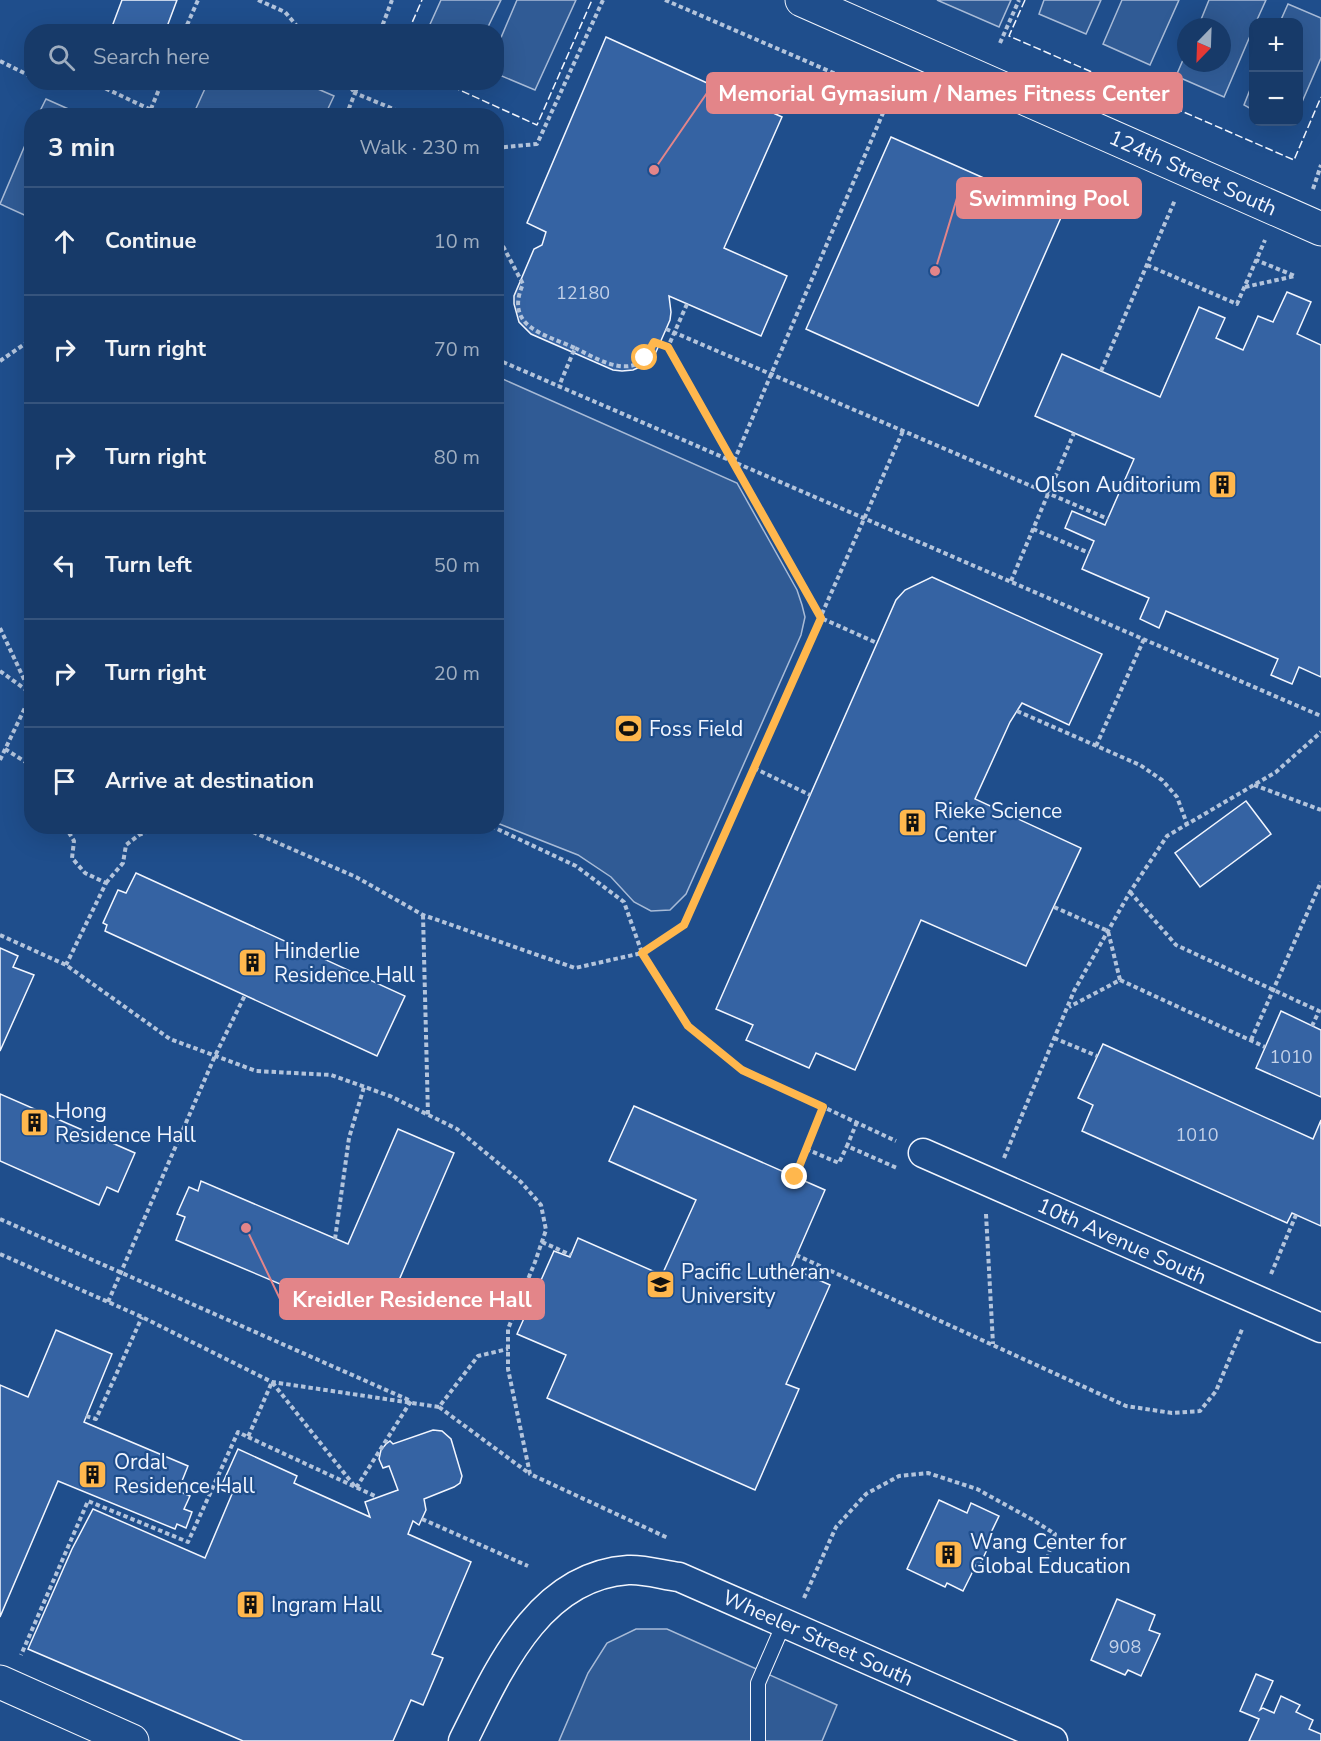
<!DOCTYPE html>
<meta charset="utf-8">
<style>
body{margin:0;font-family:"Nunito Sans",sans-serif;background:#20416f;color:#f1f3f6}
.controls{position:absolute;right:18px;top:18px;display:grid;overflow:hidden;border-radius:12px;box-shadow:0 6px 24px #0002}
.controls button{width:54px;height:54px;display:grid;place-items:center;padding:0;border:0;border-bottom:2px solid #36547d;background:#173a69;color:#f1f3f6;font:30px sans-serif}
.compass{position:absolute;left:1177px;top:18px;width:54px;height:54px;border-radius:50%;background:#173a69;box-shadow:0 6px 24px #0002;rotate:203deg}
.stop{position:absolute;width:18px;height:18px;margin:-14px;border:4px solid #ffb74d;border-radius:50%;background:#fff}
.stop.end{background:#ffb74d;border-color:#fff;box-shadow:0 2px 6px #0008}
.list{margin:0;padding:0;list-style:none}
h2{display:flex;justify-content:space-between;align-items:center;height:78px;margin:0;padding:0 24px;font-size:26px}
h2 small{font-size:20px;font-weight:400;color:#9eadc0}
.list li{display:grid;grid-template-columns:39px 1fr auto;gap:18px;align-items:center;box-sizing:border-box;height:108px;padding:0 24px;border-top:2px solid #36547d}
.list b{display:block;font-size:22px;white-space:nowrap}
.list em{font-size:20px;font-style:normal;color:#9eadc0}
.icon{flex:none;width:33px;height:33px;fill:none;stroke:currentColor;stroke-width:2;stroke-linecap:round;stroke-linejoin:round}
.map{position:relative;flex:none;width:1321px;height:1741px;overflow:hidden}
.search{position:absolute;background:#173a69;box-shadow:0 6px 24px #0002;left:24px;top:24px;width:480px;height:66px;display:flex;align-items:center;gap:15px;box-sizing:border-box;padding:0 21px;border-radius:24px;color:#9eadc0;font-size:22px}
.panel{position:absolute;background:#173a69;box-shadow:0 6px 24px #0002;left:24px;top:108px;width:480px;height:726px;border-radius:24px}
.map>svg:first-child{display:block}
.built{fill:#305b95;stroke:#a8bbd7;stroke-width:1.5}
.building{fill:#3563a3;stroke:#f2f6ff;stroke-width:1.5}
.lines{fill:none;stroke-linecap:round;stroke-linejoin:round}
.lane-casing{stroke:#f2f6ff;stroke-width:16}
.street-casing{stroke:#f2f6ff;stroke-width:31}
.secondary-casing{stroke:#f2f6ff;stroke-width:35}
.path{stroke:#b3c4dc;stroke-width:4;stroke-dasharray:4.5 3;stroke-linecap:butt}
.lane{stroke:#1f4e8c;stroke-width:14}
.street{stroke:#1f4e8c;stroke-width:28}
.secondary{stroke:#1f4e8c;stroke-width:33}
.fence{stroke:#f2f6ff;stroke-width:1.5;stroke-dasharray:8 3;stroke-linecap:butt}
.route{stroke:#ffb74d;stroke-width:8}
.labels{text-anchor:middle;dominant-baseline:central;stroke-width:4.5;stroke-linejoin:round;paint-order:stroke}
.number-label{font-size:18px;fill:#c3d1e8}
.street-label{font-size:21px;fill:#f2f6ff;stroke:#1f4e8c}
.poi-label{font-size:21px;fill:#f2f6ff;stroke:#1f4e8c;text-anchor:start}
.leader{fill:none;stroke:#e38589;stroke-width:2}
.callout-dot{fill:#e38589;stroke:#1f4e8c;stroke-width:2}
.callout{fill:#e38589;stroke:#e38589;stroke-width:2}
.callout-label{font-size:22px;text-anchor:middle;font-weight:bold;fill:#fff}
</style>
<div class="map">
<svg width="1321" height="1741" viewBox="0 0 1321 1741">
<rect width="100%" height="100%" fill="#1f4e8c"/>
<!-- built -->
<g class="built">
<polygon points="441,0 501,0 486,31 427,31"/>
<polygon points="517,0 576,0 535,90 497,74 497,47"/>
<polygon points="937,0 1011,0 999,27"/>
<polygon points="1044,0 1101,0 1086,34 1039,14"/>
<polygon points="1122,0 1179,0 1150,65 1103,44"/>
<polygon points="1209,0 1266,0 1256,22 1254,22 1253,29 1224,97 1176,76 1186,53 1186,63 1222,63 1222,27 1198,27"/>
<polygon points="1288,4 1321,18 1321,58 1299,109 1298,22 1280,22"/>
<polygon points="208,82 304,83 334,96 325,115 193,115"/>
<polygon points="1253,82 1253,110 1244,105"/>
<polygon points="46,99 82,115 38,115"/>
<polygon points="31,131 31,218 0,204"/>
<polygon points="496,376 737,483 797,590 802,605 805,617 801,635 686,894 670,910 651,911 634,902 611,877 578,855 497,823"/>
<polygon points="636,1629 667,1629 837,1705 822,1741 559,1741 588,1673 607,1643"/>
</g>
<!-- building -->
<g class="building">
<polygon points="122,0 177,0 165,32 110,32"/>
<polygon points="606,37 782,117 724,248 787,276 761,336 669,296 671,312 670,320 656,352 650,361 642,366 633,370 622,371 613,370 531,334 519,322 514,304 514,296 534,249 542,245 546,232 527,223"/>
<polygon points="891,137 1063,213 978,406 806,329"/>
<polygon points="1287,292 1311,302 1297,334 1321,345 1321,677 1299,667 1292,684 1271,675 1278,659 1166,611 1159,628 1140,619 1149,598 1082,569 1094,541 1065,528 1072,511 1105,525 1134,459 1035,416 1062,354 1160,397 1199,307 1225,318 1216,338 1243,350 1258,316 1273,322"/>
<polygon points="932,577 1102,654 1069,725 1022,703 1010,722 975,799 1081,848 1026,966 921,920 855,1070 816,1053 809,1068 746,1040 753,1025 716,1009 896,600 905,590"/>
<polygon points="1246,801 1271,834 1200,887 1175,853"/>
<polygon points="136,873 405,996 377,1056 105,931 107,925 103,923 118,890 126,893"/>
<polygon points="0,948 18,956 13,967 34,975 0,1051"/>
<polygon points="1281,1011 1321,1030 1321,1097 1256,1068"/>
<polygon points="1103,1044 1313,1139 1321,1120 1321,1226 1292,1213 1287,1223 1082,1131 1093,1105 1078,1098"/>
<polygon points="0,1094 135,1153 118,1192 107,1187 99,1205 0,1161"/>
<polygon points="634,1106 825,1190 791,1268 830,1285 786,1384 799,1389 755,1490 547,1398 566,1355 517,1334 554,1251 570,1257 578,1238 662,1275 696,1200 609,1161"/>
<polygon points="398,1129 454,1153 390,1301 347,1283 337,1308 176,1240 185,1217 177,1214 189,1187 198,1191 201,1181 348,1244"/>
<polygon points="56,1330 112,1354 84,1422 188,1466 178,1491 190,1496 184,1509 192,1512 186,1528 177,1524 175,1529 58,1481 0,1617 0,1385 28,1397"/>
<polygon points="433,1430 442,1431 451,1439 462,1476 460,1483 454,1487 424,1499 426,1510 419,1525 413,1521 408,1534 471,1562 432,1654 443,1658 423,1705 411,1700 393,1741 243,1741 28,1649 72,1549 93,1509 205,1558 232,1494 220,1489 238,1449 297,1476 294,1483 370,1517 365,1502 398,1490 389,1466 383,1468 379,1459 381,1450 386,1444 390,1441 393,1444"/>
<polygon points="939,1500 967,1513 971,1503 999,1516 987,1541 990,1543 979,1567 976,1565 963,1591 947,1583 945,1587 907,1569"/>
<polygon points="1117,1599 1155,1615 1149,1630 1160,1634 1141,1676 1128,1670 1125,1675 1091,1660"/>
<polygon points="1256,1674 1273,1681 1260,1710 1263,1708 1274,1713 1281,1696 1300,1705 1296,1712 1313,1720 1309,1729 1321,1734 1321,1741 1249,1741 1259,1719 1240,1711"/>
</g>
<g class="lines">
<defs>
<polyline id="lane" points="758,1741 758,1683 784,1623"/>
<g id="street">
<polyline points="923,1153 1321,1328"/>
<path d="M463 1741C498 1671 538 1576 628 1570 644 1569 663 1575 679 1577L1053 1741"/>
</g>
<g id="secondary">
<polyline points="802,0 1321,229"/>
<polyline points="0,1682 132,1741"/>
</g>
</defs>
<!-- lane casing -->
<use href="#lane" class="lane-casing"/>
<!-- street casing -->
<use href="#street" class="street-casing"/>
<!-- secondary casing -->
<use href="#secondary" class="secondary-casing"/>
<!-- path -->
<g class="path">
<polyline points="258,0 285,12 302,32"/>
<polyline points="665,0 889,97"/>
<polyline points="184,32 198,0"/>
<polyline points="380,32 392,0"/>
<polyline points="1000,43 1019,0"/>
<polyline points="0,61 32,77"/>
<polyline points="92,82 164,116"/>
<polyline points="346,82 355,93 359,82"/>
<polyline points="148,116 162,82"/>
<polyline points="346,116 355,93 410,116"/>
<polyline points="496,148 537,144 603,0"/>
<polyline points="1313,189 1321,165"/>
<path d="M496 233 523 284C504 327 544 334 575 348L559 386"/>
<polyline points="1147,265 1237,304 1265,240"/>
<polyline points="1245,287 1295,276 1256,260"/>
<polyline points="687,304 668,347 821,618 877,643"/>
<polyline points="666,329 1108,519"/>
<path d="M575 348C594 357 626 378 645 358 649 354 652 347 654 342L668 347"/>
<polyline points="496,359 1321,716"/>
<polyline points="0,361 32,339"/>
<polyline points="1101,371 1175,200"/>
<polyline points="734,461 898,78"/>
<polyline points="1033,529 1089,553"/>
<polyline points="1011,581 1074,433"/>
<polyline points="0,628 31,694"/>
<polyline points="0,671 29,692"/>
<polyline points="1017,711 1140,765 1162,780 1177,797 1187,824"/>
<polyline points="1096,746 1144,639"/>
<polyline points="5,749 32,766"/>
<polyline points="0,760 32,693"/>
<polyline points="754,768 810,795"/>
<polyline points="1254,785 1321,810"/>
<polyline points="65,826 74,841 72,858 85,873 106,883 66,965"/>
<polyline points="239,826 356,877 423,915 575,968 642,953 684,925 903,431"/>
<polyline points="491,826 576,866 624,902 642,953 688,1026 742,1069 896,1141"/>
<polyline points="106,883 123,863 126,845 139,835 161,826"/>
<polyline points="1130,892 1176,945 1319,1011 1312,1026"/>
<polyline points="1054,907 1108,931 1120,980 1069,1007"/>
<polyline points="423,915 428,1115"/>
<polyline points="0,935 66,965 170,1039 256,1071 331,1075 390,1096 457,1129 521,1182 541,1205 546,1230 535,1262 508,1329 508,1369 530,1474 668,1538"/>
<polyline points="1120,980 1265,1047"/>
<polyline points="1054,1038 1097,1056"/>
<polyline points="1251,1040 1321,882"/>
<polyline points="857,1122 847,1146 897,1168"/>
<polyline points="806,1149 839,1163 847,1146"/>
<polyline points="1004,1158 1074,991 1130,892 1167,836 1276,772 1321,732"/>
<polyline points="795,1177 823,1107"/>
<polyline points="986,1214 993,1344"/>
<polyline points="0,1219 411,1401 356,1488 272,1382 248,1437 238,1432 188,1542 88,1501 21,1655"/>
<polyline points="335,1239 349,1138 364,1087"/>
<polyline points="542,1242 571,1255"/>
<polyline points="0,1254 142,1317 272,1382 439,1407 478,1356 508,1349"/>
<polyline points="796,1255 1126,1406 1172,1413 1200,1411 1216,1391 1243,1327"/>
<polyline points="1271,1274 1296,1215"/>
<polyline points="108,1302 215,1056 245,995"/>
<polyline points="439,1407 530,1474"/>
<polyline points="86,1416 96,1419 142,1317"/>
<polyline points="248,1437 377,1497"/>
<polyline points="422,1519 528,1566"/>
<polyline points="804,1598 836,1527 866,1494 899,1476 928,1473 977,1489 1033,1520 1055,1534 1046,1562"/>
</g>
<!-- lane -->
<use href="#lane" class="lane"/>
<!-- street -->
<use href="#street" class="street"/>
<!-- secondary -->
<use href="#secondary" class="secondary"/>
<!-- fence -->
<g class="fence">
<polyline points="1025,0 1009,36 1294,160 1321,97"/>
<polyline points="408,32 422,0"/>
<polyline points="442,82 537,125 592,0"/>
</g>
</g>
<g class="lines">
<!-- route -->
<polyline class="route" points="645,358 654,342 668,347 821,618 684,925 642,953 688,1026 742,1070 823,1107 795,1177"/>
</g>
<!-- icons -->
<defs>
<symbol id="building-square" viewBox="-11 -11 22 22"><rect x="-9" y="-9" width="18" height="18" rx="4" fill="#ffb74d" stroke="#1f4e8c"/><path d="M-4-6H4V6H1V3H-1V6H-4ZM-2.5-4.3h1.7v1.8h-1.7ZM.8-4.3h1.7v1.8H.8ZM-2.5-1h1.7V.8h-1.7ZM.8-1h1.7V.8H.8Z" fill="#111"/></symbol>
<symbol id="stadium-square" viewBox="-11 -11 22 22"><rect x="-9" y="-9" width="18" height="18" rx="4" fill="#ffb74d" stroke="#1f4e8c"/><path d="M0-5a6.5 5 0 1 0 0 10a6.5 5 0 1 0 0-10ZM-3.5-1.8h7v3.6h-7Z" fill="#111"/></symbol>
<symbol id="university-square" viewBox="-11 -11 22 22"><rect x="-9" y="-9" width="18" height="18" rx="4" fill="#ffb74d" stroke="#1f4e8c"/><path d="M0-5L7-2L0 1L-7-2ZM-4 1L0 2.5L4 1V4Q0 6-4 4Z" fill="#111"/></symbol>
</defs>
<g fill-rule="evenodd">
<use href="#building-square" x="1206" y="468" width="33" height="33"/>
<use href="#stadium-square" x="612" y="712" width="33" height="33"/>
<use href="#building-square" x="896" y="806" width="33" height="33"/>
<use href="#building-square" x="236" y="946" width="33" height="33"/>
<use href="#building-square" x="18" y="1106" width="33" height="33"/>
<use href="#university-square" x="644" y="1268" width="33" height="33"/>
<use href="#building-square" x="76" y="1458" width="33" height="33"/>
<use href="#building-square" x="932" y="1538" width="33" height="33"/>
<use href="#building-square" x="234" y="1588" width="33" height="33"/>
</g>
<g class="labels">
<!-- number labels -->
<g class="number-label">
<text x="583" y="293">12180</text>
<text x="1291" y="1057">1010</text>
<text x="1197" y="1135">1010</text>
<text x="1125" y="1647">908</text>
</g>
<!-- street labels -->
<g class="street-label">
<text transform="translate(1193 173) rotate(24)">124th Street South</text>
<text transform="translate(1122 1241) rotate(24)">10th Avenue South</text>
<text transform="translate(818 1638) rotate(24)">Wheeler Street South</text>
</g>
<!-- poi labels -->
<g class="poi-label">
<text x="1201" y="485" text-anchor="end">Olson Auditorium</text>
<text x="649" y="729">Foss Field</text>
<text x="934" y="811">Rieke Science<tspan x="934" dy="24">Center</tspan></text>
<text x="274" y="951">Hinderlie<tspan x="274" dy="24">Residence Hall</tspan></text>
<text x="55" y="1111">Hong<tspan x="55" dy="24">Residence Hall</tspan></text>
<text x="681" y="1272">Pacific Lutheran<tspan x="681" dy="24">University</tspan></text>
<text x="114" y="1462">Ordal<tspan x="114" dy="24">Residence Hall</tspan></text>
<text x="970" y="1542">Wang Center for<tspan x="970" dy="24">Global Education</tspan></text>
<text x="271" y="1605">Ingram Hall</text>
</g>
</g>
<!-- callouts -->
<path class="leader" d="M654 170L707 93M935 271L957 198M246 1228L280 1299"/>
<g class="callout-dot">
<circle cx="654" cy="170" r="6"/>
<circle cx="935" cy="271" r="6"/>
<circle cx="246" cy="1228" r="6"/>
</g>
<g class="callout">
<rect x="707" y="73" width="475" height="40" rx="6"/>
<rect x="957" y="178" width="184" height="40" rx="6"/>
<rect x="280" y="1279" width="264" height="40" rx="6"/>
</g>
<g class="callout-label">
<text x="944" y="101">Memorial Gymasium / Names Fitness Center</text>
<text x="1049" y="206">Swimming Pool</text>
<text x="412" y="1307">Kreidler Residence Hall</text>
</g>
</svg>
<div class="controls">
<button>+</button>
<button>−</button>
</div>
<svg class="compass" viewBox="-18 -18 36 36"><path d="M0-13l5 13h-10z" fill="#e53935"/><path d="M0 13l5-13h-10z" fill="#9eadc0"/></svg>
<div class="stop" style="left:645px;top:358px"></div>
<div class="stop end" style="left:795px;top:1177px"></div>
<div class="search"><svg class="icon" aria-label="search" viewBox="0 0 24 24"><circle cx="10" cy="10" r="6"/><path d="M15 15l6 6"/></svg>Search here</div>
<section class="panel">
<h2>3 min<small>Walk · 230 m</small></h2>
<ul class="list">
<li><svg class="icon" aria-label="ahead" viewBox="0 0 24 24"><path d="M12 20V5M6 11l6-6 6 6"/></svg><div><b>Continue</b></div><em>10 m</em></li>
<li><svg class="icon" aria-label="right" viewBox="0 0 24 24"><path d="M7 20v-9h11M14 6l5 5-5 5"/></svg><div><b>Turn right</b></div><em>70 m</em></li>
<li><svg class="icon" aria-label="right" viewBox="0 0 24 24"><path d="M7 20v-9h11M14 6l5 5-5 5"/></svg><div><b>Turn right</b></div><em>80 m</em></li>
<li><svg class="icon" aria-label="left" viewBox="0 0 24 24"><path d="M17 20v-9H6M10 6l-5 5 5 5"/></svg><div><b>Turn left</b></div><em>50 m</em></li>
<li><svg class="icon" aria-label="right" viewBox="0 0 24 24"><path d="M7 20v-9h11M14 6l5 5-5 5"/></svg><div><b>Turn right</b></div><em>20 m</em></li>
<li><svg class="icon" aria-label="arrive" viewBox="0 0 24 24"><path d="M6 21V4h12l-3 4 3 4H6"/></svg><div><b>Arrive at destination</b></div></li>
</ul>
</section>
</div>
